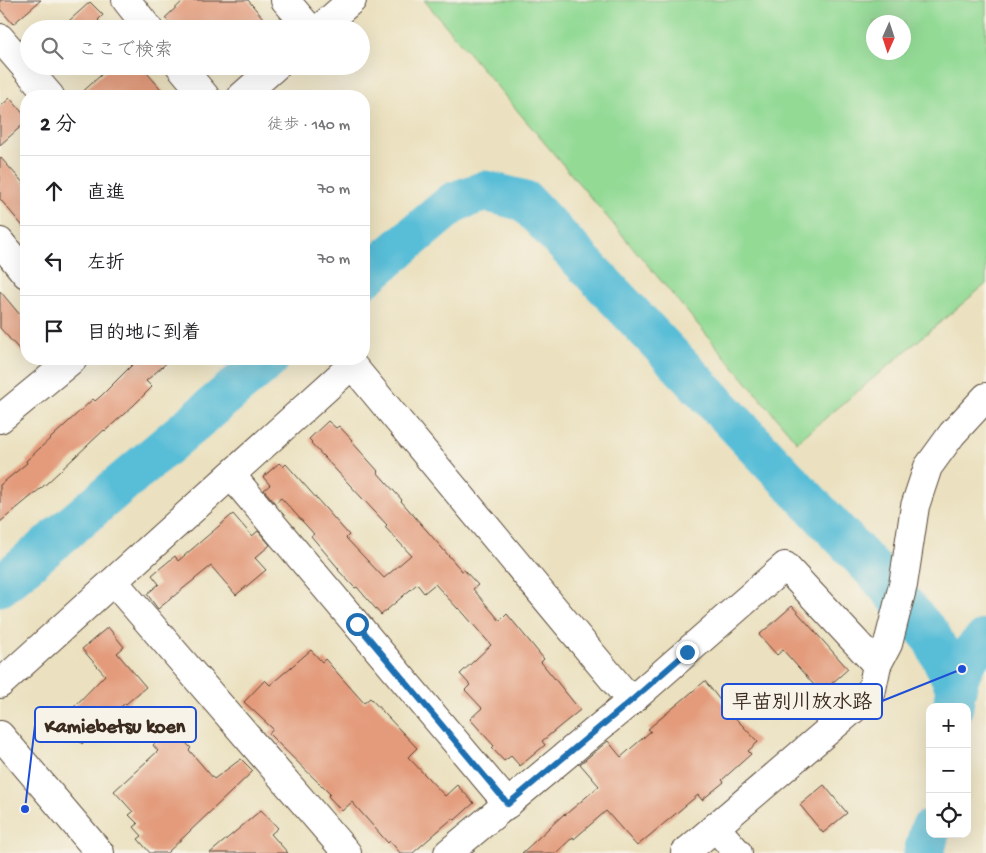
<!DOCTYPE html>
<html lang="ja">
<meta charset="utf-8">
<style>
body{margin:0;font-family:"Gochi Hand","Klee One",sans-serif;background:#f2f2f2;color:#202124}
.controls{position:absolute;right:15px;bottom:15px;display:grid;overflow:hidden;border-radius:10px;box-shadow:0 5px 20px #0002}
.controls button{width:45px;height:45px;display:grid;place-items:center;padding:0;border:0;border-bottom:1px solid #e0e0e0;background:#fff;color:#202124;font:25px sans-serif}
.compass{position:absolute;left:866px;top:15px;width:45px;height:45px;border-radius:50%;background:#fff;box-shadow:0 5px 20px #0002;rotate:183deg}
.stop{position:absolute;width:15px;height:15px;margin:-11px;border:4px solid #1f6fb2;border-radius:50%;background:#fff}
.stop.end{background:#1f6fb2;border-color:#fff;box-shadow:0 1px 5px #0008}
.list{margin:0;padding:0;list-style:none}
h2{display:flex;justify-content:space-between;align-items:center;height:65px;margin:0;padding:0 20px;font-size:21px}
h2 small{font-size:16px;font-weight:400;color:#757577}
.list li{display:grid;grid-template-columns:32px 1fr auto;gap:15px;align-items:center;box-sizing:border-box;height:70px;padding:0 20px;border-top:1px solid #e0e0e0}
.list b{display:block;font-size:19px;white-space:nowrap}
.list em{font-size:16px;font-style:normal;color:#757577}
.icon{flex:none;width:28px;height:28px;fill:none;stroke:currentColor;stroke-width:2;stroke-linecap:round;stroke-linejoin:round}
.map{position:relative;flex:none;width:986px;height:853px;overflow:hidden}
.search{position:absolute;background:#fff;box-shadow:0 5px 20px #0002;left:20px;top:20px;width:350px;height:55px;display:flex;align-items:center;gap:12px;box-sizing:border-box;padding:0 18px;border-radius:28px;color:#757577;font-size:19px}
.panel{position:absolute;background:#fff;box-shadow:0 5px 20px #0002;left:20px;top:90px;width:350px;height:275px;border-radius:20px}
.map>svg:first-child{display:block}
.green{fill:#93da95;stroke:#67825a;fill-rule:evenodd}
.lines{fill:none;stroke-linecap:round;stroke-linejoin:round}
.river{stroke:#58bdd7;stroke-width:41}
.building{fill:#e39b7b}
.minor-casing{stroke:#554536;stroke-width:30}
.minor{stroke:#fff;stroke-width:28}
.route{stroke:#1f6fb2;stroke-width:6}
.leader{fill:none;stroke:#1d4ed8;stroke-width:2}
.callout-dot{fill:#1d4ed8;stroke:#f7f3e8;stroke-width:2}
.callout{fill:#f7f3e8;stroke:#1d4ed8;stroke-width:2}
.callout-label{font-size:20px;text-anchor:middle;font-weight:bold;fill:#3b2a1e}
</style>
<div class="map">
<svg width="986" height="853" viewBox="0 0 986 853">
<rect width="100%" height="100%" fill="#f7f3e8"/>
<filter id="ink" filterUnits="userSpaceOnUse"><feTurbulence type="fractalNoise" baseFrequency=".02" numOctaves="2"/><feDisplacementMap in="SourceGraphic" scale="10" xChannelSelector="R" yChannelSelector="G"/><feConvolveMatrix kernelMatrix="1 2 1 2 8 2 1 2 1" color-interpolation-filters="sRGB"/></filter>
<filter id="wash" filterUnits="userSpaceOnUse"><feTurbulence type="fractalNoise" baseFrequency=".0096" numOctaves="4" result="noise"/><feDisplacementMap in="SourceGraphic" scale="20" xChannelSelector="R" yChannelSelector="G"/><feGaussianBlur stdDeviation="1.12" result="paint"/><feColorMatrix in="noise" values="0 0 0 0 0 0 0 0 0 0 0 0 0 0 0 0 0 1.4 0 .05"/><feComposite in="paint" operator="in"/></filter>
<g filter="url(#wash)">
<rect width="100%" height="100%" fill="#ebe1c0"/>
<!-- green -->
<path class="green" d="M424 0H986V284L797 442ZM874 22H904V52H874Z"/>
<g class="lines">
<!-- river -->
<g class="river">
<polyline points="364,278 454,202 485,191 525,201 880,577 931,636 956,687"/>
<polyline points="0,586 269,359"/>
<path d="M953 707C957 677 962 658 986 639"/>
<polyline points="924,853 930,830"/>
</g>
</g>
<g id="blocks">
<!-- building -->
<g class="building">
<polygon points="0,0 41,0 13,24 0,9"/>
<polygon points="184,0 248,0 272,29 175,29 165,18"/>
<polygon points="90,2 103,15 98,20 106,29 60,29"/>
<polygon points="111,66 141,66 167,96 78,96"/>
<polygon points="10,98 26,117 26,122 0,145 0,107"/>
<polygon points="0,157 26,186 26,230 0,199"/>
<polygon points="0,291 26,322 26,357 0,328"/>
<polygon points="138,359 171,359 146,381 152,387 134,405 105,431 104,430 46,484 0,522 0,485 27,463 26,461 93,399 95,401 101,396"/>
<polygon points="328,421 336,428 339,426 352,440 351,441 378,471 377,472 402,500 401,501 462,571 464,570 478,585 473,589 500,621 507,614 544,659 541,662 580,710 542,741 545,745 520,766 511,756 504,761 492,748 494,746 470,719 482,708 465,690 470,685 460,674 491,645 459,608 458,609 435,584 424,593 417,584 381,615 357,587 355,588 338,570 339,569 311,536 314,534 283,500 281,498 275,503 264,490 270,485 263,477 279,463 283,467 286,464 349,535 346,538 384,578 411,555 385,527 387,525 311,443 312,442 309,439"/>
<polygon points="233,514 252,536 258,531 270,545 255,558 266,570 236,595 211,566 158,609 147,594 159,584 152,575 175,556 178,561"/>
<polygon points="792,606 848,669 821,693 783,650 777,655 759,635"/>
<polygon points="108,627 124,647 117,653 146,687 126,704 125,703 82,744 63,724 73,714 70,711 105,675 82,649"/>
<polygon points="311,650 322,662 325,659 364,703 370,698 417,748 408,757 445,796 457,785 474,803 455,820 453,818 438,831 413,853 400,853 390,841 388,843 352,802 342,811 328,796 330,794 269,734 273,729 244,702 265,680 270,685"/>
<polygon points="705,681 726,708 758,742 748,751 751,754 722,780 724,782 702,800 698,795 637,846 606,811 574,839 573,837 556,853 522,853 564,814 565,815 599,786 580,764 608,741 621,757 651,731 648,729"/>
<polygon points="171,728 191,748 189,750 214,779 241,759 253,771 167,853 150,853 138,839 142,836 134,827 138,824 129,815 133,812 114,791 158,751 153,745"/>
<polygon points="824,785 847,813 823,833 800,805"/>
<polygon points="261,810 278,828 271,834 288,853 210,853"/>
</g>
</g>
</g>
<g filter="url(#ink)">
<use href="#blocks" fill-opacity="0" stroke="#554536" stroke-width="1"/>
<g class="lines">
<defs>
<g id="minor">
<polyline points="126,0 149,29"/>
<polyline points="285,0 310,29"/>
<polyline points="319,29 352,0"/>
<polyline points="0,38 50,96"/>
<polyline points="180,66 205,96"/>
<polyline points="242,96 276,66"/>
<polyline points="0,242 26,274"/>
<polyline points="0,419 73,359"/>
<polyline points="231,475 508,804"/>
<polyline points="114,582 347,853"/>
<polyline points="877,665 888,644 903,585 915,506 928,467 952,434 986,397"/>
<polyline points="0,684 352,365 631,701"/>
<polyline points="0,735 100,853"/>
<polyline points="715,827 738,853"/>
<polyline points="448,853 631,701 785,566 877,665 871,694 685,853"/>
</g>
</defs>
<!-- minor casing -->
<use href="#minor" class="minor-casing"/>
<!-- minor -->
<use href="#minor" class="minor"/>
</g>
</g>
<g class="lines" filter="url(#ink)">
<!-- route -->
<polyline class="route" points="357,624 508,804 631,701 687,652"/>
</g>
<!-- callouts -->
<path class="leader" d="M962 669L882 701M25 809L35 725"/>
<g class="callout-dot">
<circle cx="962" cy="669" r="5"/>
<circle cx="25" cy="809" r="5"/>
</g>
<g class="callout">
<rect x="722" y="684" width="160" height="35" rx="5"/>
<rect x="35" y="707" width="161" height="35" rx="5"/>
</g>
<g class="callout-label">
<text x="802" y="708">早苗別川放水路</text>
<text x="115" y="732">Kamiebetsu koen</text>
</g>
</svg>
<div class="controls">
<button>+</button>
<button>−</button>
<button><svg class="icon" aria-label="locate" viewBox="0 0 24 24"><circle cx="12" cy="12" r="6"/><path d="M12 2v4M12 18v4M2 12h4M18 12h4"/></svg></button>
</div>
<svg class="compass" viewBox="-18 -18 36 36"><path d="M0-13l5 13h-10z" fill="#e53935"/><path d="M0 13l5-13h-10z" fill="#757577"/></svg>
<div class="stop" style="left:357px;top:624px"></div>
<div class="stop end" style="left:687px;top:652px"></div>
<div class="search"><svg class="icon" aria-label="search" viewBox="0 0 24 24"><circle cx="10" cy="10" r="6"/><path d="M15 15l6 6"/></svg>ここで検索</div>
<section class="panel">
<h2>2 分<small>徒歩 · 140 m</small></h2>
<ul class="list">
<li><svg class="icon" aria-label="ahead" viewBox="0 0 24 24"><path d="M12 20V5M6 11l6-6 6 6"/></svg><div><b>直進</b></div><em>70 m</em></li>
<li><svg class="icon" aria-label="left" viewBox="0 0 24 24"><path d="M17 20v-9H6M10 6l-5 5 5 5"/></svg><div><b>左折</b></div><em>70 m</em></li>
<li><svg class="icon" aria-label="arrive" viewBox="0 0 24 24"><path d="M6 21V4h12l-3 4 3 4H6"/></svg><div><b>目的地に到着</b></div></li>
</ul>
</section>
</div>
